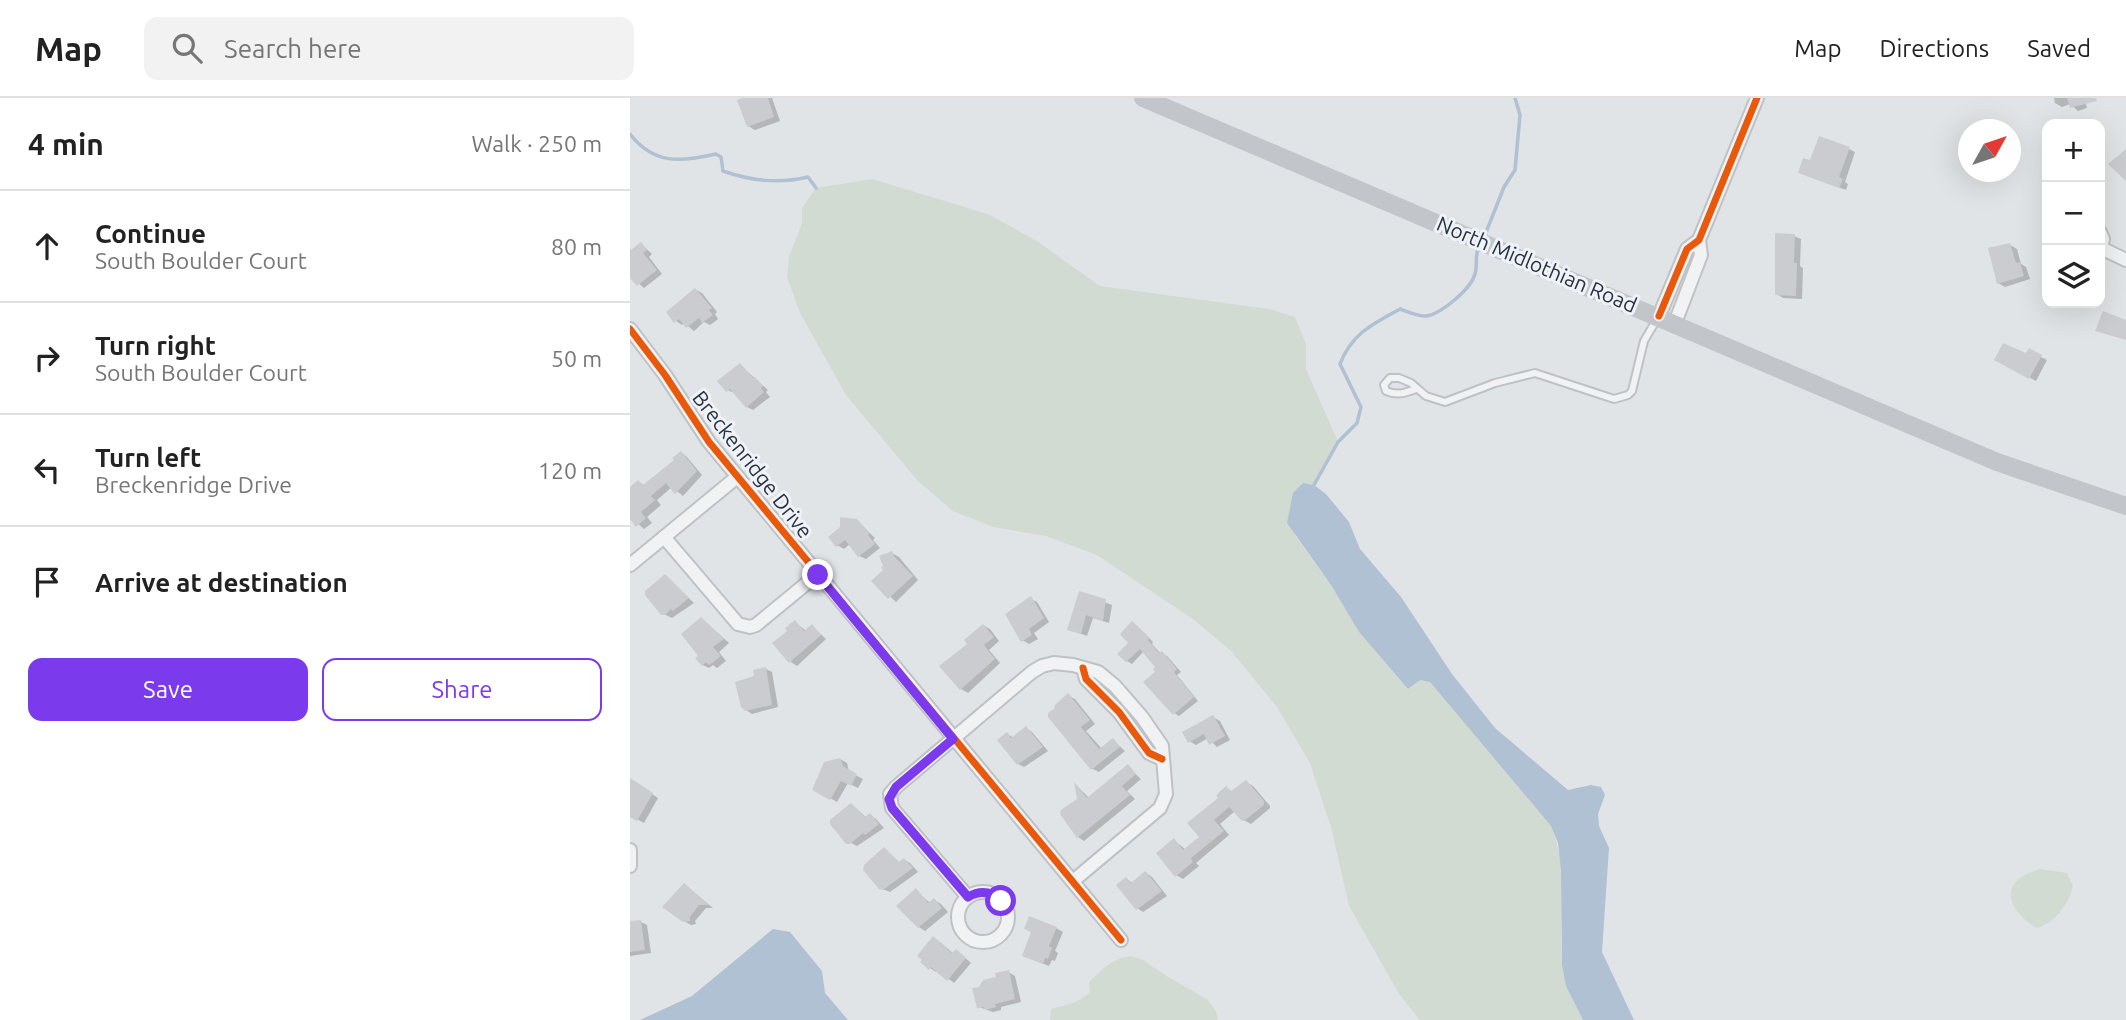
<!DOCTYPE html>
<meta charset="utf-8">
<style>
body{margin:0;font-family:Ubuntu,sans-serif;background:#f2f2f2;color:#222}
.controls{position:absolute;right:21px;top:21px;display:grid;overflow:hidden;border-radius:14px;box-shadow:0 7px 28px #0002}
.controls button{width:63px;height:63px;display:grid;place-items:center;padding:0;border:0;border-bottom:2px solid #e0e0e0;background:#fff;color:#222;font:35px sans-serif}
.compass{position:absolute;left:1328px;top:21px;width:63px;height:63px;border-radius:50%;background:#fff;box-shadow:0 7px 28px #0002;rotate:50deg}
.stop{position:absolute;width:21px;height:21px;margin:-16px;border:5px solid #7c3aed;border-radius:50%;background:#fff}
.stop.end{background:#7c3aed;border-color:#fff;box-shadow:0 2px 7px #0008}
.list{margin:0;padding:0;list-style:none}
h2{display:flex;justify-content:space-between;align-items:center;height:91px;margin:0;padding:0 28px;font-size:30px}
h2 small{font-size:23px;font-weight:400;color:#767676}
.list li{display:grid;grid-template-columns:46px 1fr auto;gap:21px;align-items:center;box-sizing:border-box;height:112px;padding:0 28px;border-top:2px solid #e0e0e0}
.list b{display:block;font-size:26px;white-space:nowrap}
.list p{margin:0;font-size:23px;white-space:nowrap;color:#767676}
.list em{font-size:23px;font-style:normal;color:#767676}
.actions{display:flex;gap:14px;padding:21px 28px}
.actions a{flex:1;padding:16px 0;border:2px solid #7c3aed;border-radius:14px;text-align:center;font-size:24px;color:#7c3aed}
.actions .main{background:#7c3aed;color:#fff}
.icon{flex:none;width:38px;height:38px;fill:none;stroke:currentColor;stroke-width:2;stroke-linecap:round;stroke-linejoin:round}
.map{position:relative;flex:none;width:1496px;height:922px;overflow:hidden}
header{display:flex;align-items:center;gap:42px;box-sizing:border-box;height:98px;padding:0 35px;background:#fff;border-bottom:2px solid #e0e0e0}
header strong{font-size:33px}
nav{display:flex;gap:38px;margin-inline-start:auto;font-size:24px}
.search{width:490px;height:63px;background:#f2f2f2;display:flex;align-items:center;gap:18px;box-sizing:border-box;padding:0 24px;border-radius:14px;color:#767676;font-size:26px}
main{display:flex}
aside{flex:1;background:#fff}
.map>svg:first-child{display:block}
.green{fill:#d2dbd2}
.water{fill:#afc1d3}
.shadow{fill:#0003}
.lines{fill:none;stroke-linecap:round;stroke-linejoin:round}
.stream{stroke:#afc1d3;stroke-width:3.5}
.building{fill:#cacccf}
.service-casing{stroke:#bfc2c5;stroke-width:10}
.minor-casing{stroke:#bfc2c5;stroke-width:16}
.service{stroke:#f1f2f3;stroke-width:6}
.minor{stroke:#f1f2f3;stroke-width:12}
.secondary{stroke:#c2c5c9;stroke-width:18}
.cycleway-casing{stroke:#eff2f6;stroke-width:11}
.cycleway{stroke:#e8590c;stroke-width:7}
.route{stroke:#7c3aed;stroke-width:9}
.labels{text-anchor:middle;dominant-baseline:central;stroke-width:6;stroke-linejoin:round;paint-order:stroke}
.street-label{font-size:21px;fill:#283241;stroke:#eff2f6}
</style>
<header>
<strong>Map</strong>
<div class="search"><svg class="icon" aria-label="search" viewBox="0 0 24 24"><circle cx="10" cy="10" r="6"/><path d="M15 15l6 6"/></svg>Search here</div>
<nav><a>Map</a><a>Directions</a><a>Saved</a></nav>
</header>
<main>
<aside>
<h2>4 min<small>Walk · 250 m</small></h2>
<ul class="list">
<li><svg class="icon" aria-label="ahead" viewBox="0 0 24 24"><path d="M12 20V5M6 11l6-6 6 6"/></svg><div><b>Continue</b><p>South Boulder Court</p></div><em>80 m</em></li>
<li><svg class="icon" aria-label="right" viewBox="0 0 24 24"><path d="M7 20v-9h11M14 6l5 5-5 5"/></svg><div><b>Turn right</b><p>South Boulder Court</p></div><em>50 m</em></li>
<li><svg class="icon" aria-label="left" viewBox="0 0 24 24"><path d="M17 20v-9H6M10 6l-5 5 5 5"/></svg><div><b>Turn left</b><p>Breckenridge Drive</p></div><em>120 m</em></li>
<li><svg class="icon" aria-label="arrive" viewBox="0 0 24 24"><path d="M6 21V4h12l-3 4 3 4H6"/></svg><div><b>Arrive at destination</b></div></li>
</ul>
<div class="actions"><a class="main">Save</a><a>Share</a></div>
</aside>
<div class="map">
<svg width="1496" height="922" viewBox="0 0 1496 922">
<rect width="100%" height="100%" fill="#e1e4e7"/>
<!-- green -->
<g class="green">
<path d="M242 81 358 116 407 143 470 188 639 211 665 219 676 246V271L708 344 684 387 673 386 665 438 701 487 729 534 778 591 790 581 800 584 921 728C939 771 928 819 932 865 934 884 944 905 953 922H790L769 896 719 808 702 733 680 665 647 609 602 554 563 521 467 457 416 438 363 429 323 413 287 382 216 297 170 215 157 179 159 159 172 125V110L186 90Z"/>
<path d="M1410 771 1437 775 1443 788C1439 805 1425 826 1406 830 1375 810 1368 783 1410 771Z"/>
<path d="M501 858 513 862 538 879 577 901 586 913 588 922H420L421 911C437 906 447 906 460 894L459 884C473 871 482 860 501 858Z"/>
</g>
<!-- water -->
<g class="water">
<polygon points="673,385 684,387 696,396 719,424 730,451 771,499 822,576 865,630 938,692 961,687 971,689 975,697 968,716 969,728 979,750 972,854 1004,922 953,922 936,888 932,867 931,773 928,745 921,728 800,584 790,582 778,591 729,534 701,487 657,425 663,395"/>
<polygon points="143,831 160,834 192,873 195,895 218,922 10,922 62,898"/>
</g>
<!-- shadow -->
<g class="shadow">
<polygon points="118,0 142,0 150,23 125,32 118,28"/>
<polygon points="1424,0 1462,0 1455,2 1457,10 1448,13 1440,6 1432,9 1425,5"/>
<polygon points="1219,51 1225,54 1215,84 1218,86 1216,92 1177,78 1181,65"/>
<polygon points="1164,138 1171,141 1170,168 1173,170 1172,201 1153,200 1147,196"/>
<polygon points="11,146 22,156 19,159 32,176 14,190 0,178 0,151 3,153"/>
<polygon points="1380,147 1387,151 1391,166 1396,169 1400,181 1375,189 1368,185"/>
<polygon points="66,192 72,195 87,214 85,216 88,221 80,227 74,224 64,233 54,225 52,227 46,223"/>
<polygon points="1399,253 1417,262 1406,283 1366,261 1396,258"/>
<polygon points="110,267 138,292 136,294 140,299 123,312 117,309 105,295 97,292"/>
<polygon points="51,355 57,359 72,377 53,398 42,389 27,402 31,407 17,419 22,425 14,431 0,419 0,392 9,384 15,388 46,362"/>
<polygon points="227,423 245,440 243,442 250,450 236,461 229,458 220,446 214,451 207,447"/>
<polygon points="262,455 269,459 288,482 266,504 244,483 256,472"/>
<polygon points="35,478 64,505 42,520 32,515"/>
<polygon points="450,495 482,507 479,525 463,520 457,538 446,534"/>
<polygon points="401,501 407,504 419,524 404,535 408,541 399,546 392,542"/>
<polygon points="72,521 99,545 89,554 96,563 87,570 83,567 79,570 73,567"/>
<polygon points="165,524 176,533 182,528 196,541 167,568 161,564 145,545 160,533"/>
<polygon points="354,528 360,531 369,543 359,552 370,565 338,595 331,591 312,568 339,546"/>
<polygon points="507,528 523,544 522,546 531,556 537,558 551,574 547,577 568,603 549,618 544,615 527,569 514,553 502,566 497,563"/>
<polygon points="136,571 142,574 148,609 122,616 116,612 126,580"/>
<polygon points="439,598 445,601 465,626 456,633 472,651 483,642 495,653 469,674 463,671 428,610"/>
<polygon points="583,619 590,623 600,642 587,649 578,640 566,647 559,643"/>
<polygon points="396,630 402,634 418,653 394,669 388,666 377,636 384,640"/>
<polygon points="210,661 217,665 219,674 233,681 228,690 218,685 207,704 184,691"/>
<polygon points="498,669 511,681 497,693 505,701 454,743 448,739 432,716 449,702 447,688 460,701"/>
<polygon points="0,681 28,700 14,725 0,717"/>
<polygon points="616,684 623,688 640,708 640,710 621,726 612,721 605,713 590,726 599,737 566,765 569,768 553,781 546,777 544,742 556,752 571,739 596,690 603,694"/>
<polygon points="222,707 237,720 240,717 246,721 254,730 227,748 214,741"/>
<polygon points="255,752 270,765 274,762 280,765 288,774 260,794 250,790"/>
<polygon points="516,775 522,779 537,798 513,814 507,810 496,781 503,785"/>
<polygon points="60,791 83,810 76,810 65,823 66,826 61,827 54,823"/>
<polygon points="286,793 300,805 304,802 311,806 318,814 295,833 289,829"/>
<polygon points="11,824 17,827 21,855 0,858 0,832"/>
<polygon points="426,830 433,834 425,853 428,855 425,863 422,862 419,868 401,861 403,835"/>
<polygon points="310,844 324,856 332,857 341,865 324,885 307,872 306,874 300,870 295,861"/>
<polygon points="378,874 385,878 391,904 371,909 371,912 363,914 349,909 368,880"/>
</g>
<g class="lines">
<!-- stream -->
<g class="stream">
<path d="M0 36C24 67 51 64 86 56L91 59 93 73C122 83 148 86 178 79L186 90"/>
<polyline points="855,137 874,89 885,72 890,17 885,0"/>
<path d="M684 387 708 344 727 325 731 309 710 266C722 235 743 226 770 211 778 214 789 219 797 218 812 215 841 191 845 176 848 166 844 158 849 149"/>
</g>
</g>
<!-- building -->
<g class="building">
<polygon points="113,0 138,0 144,19 117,29 107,2"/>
<polygon points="1437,0 1466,0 1467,3 1440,10"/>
<polygon points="1189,38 1220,49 1209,79 1213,81 1209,90 1168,75 1173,60 1180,62"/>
<polygon points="1496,51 1496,83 1478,66"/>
<polygon points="1145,135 1165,136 1164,165 1167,165 1166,198 1145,197"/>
<polygon points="11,144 17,152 13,155 27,172 7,188 0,180 0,153"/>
<polygon points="1380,145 1386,165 1390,164 1394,178 1367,186 1358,150"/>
<polygon points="65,190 82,210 79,212 83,217 72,225 69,220 56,230 49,221 44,225 36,214"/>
<polygon points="1473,213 1496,222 1496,242 1465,233"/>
<polygon points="1373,245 1396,255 1399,250 1412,257 1399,281 1364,262"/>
<polygon points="110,265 123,280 125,279 133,288 131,290 134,294 116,310 100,291 96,294 87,283"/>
<polygon points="51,353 67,373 45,396 36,385 21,398 25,402 11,414 16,420 6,429 0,421 0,389 8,382 13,387 44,362 42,360"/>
<polygon points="210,419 227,421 240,435 238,437 245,446 228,459 215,442 206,449 198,439 210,429"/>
<polygon points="262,453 264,458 283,478 258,501 241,483 253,472 251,469 253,468 249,458"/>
<polygon points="35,476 59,500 43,513 41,511 35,517 31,517 15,497 15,493"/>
<polygon points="449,493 476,501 473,523 456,517 451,536 437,532"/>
<polygon points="401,498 414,520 399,531 402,537 391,544 375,516"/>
<polygon points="71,519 94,541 83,549 91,558 79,567 76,564 72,568 65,560 68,558 65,554 51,536"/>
<polygon points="165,522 174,533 182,526 191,537 159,565 142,545 157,533 155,530"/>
<polygon points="502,523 520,540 518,542 529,555 532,553 547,571 544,574 564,599 543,617 513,584 525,574 523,571 525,569 510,551 496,564 487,556 498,545 490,536"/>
<polygon points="353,526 364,539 354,547 365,561 330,592 309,568 337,546 334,542"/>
<polygon points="136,569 142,607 115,613 111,609 105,584 124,578 123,572"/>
<polygon points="438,595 460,622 451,629 469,651 483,640 490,649 461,672 418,619 418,615 425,610 424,608"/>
<polygon points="583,617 595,638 579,647 574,636 558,645 552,634"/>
<polygon points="396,628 413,649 387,667 367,642 377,634 381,640"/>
<polygon points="210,660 213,668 227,676 221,688 211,683 200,702 182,692 194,664"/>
<polygon points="498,666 506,676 492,688 500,697 447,740 430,716 431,712 447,701 444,684 457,700"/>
<polygon points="0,680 23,695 7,723 0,719"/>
<polygon points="616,682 634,703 634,707 614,723 611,722 599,709 584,722 594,733 561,760 563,764 545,779 526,755 544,740 553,752 569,739 557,725 588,700 586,697 596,688 601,693"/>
<polygon points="221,705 235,719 240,715 249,726 235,737 233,735 220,746 216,746 200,726 200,722"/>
<polygon points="254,749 269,764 274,760 283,770 253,792 249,791 233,772 234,767"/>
<polygon points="515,773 532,793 506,812 486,787 496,779 501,785"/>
<polygon points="54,785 79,807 69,807 60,819 60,823 53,824 32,809"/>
<polygon points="286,790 298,805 304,800 312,810 288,830 266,808"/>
<polygon points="399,818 427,829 419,848 422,850 418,861 415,860 413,866 392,858 401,834 394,831"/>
<polygon points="11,822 15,852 0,854 0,823"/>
<polygon points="303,838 322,855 326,851 336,860 317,883 301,869 299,872 290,864 292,862 287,858"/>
<polygon points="379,872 385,901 365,906 366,909 355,912 354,909 347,910 342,890 349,889 353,882 366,879 365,875"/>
</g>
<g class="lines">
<defs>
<path id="service" d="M786 291C775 295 767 298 756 293L754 287 760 280H769L781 285 796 298 815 304 865 285 905 275 984 301 998 297 1002 293 1014 243 1027 221"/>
<g id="minor">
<polyline points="1470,134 1473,141 1470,152"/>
<polyline points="1471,150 1496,162"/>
<polyline points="1029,218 1057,151 1069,142 1127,0"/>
<polyline points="1045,225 1071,157 1069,142"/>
<polyline points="0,231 35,277 79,344 491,842"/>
<polyline points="34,439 108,526 120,529 126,527 188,476"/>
<polyline points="0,467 107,379"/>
<polyline points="453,570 456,581 489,614 519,655 532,661"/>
<polyline points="0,752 0,768"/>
<circle cx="353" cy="819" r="25"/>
<polyline points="338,799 262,710 260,696 266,689 402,574 412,568 424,565 443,567 468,574 485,588 512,619 532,648 536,696 530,710 443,783"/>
</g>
</defs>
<!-- service casing -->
<use href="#service" class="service-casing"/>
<!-- minor casing -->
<use href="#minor" class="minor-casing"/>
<!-- service -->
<use href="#service" class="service"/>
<!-- minor -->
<use href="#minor" class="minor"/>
<!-- secondary -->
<polyline class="secondary" points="513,0 1367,364 1496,408"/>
<defs>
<g id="cycleway">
<polyline points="1029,218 1057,151 1069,142 1127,0"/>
<polyline points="0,231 35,277 79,344 491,842"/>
<polyline points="453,570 456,581 489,614 519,655 532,661"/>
</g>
</defs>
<!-- cycleway casing -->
<use href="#cycleway" class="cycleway-casing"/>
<!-- cycleway -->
<use href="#cycleway" class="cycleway"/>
</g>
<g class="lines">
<!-- route -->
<path class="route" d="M188 477 323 641 266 689 259 701 262 710 338 799C350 792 361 793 371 803"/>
</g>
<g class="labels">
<!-- street labels -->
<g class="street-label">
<text transform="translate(907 166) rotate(23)">North Midlothian Road</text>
<text transform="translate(123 366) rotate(52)">Breckenridge Drive</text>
</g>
</g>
</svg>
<div class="controls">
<button>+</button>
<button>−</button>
<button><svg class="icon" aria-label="layers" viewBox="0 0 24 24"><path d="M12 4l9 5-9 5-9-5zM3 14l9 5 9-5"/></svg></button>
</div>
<svg class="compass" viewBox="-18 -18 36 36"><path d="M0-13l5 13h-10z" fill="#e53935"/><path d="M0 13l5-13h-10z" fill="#767676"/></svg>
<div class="stop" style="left:371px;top:803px"></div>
<div class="stop end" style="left:188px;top:477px"></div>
</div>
</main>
